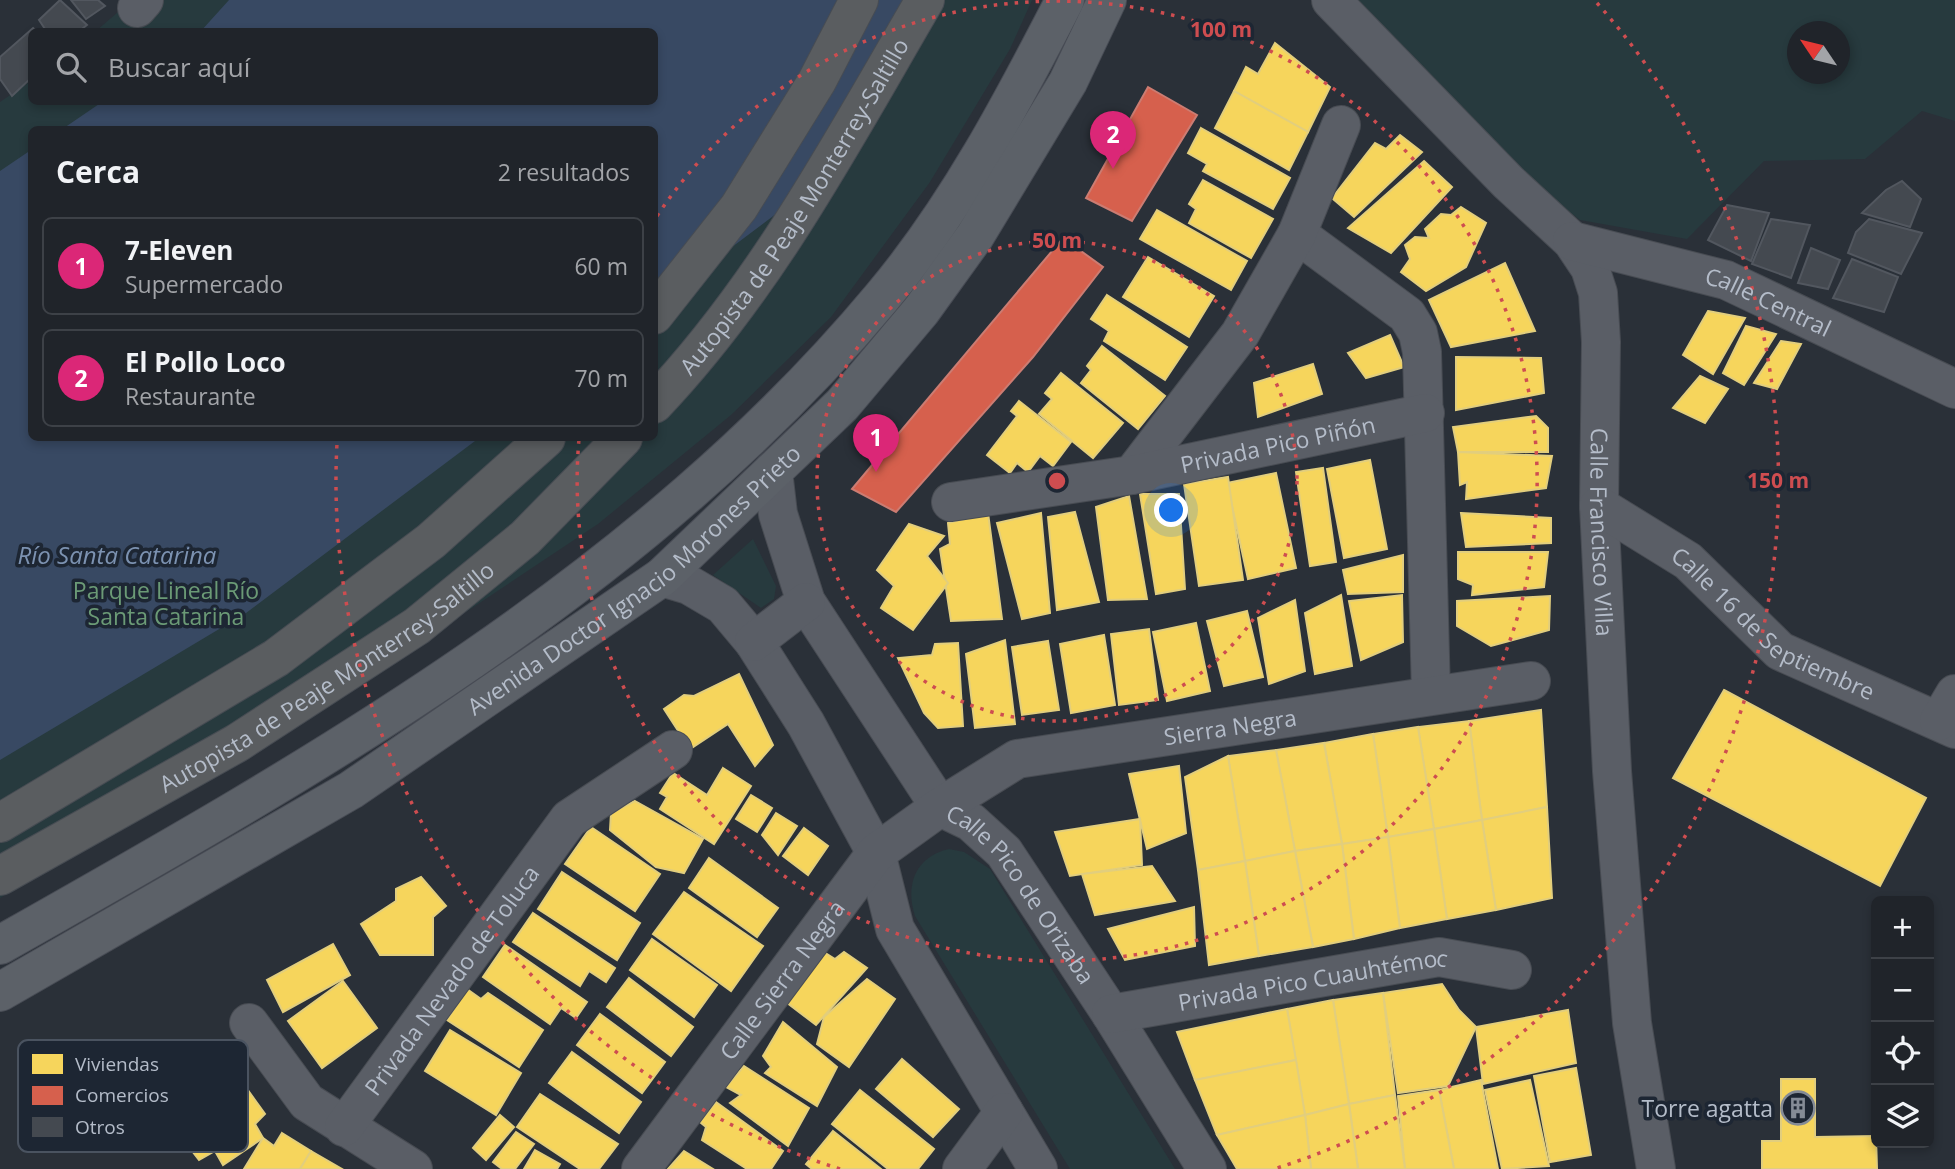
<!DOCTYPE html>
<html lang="es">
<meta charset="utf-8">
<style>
body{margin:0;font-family:"Open Sans",sans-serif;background:#282c32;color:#f1f3f6}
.controls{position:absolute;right:21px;bottom:21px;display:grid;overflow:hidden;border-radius:10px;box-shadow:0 4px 10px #0003}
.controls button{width:63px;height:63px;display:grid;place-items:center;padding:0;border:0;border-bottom:2px solid #3d4147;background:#20242a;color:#f1f3f6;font:35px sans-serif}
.compass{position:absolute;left:1787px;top:21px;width:63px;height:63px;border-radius:50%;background:#20242a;box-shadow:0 4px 10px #0003;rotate:305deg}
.you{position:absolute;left:1172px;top:511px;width:24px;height:24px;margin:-18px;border:5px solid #fff;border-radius:50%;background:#1a73e8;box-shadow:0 0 0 10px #1a73e833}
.badge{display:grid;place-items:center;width:46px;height:46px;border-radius:50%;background:#db2777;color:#fff;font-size:23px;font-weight:700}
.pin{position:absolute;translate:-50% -58px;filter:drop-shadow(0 2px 4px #0008)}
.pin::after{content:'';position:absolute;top:37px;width:24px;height:21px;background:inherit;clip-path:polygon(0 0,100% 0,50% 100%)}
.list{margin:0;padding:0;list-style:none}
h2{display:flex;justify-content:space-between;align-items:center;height:91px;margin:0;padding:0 28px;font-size:30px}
h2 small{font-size:23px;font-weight:400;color:#a2a4a8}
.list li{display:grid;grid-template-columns:46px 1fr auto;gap:21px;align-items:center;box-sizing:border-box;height:98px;margin:0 14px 14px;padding:0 14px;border:2px solid #3d4147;border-radius:10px}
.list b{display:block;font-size:26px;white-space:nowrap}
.list p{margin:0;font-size:23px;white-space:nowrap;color:#a2a4a8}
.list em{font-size:23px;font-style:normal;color:#a2a4a8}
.icon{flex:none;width:38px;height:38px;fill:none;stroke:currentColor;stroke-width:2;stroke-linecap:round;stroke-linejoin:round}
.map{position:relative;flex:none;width:1955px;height:1169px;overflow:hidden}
.search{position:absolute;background:#20242a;box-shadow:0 4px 10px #0003;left:28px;top:28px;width:630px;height:77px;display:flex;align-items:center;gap:18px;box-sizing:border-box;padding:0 24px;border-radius:10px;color:#a2a4a8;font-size:26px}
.panel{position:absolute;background:#20242a;box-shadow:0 4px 10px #0003;left:28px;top:126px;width:630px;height:315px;border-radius:10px}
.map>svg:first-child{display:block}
.green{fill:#273a3e;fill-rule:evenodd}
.water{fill:#384963}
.homes{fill:#f6d55c;stroke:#e2ce7d;stroke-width:2}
.shops{fill:#d6604d;stroke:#cc7c72;stroke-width:2}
.building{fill:#444950;stroke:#52575f;stroke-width:2}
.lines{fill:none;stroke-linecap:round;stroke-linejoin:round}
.minor-casing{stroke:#484c53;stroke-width:40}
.major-casing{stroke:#484c55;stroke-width:40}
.highway-casing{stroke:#474c53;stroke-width:40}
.minor{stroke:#5a5e66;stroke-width:38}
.major{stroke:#5c6168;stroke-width:38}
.highway{stroke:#5a5d60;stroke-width:38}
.ring{fill:none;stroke:#ce4d50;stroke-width:3.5;stroke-dasharray:3.5 7}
.labels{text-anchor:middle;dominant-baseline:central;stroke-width:7;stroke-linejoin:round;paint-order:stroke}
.street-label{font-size:23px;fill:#b4bcc9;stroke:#1d2633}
.park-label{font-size:23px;fill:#6b9a76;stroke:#1d2633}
.poi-label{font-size:23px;fill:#b4bcc9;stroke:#1d2633;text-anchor:end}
.water-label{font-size:24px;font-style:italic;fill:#7c92b1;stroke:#1d2633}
.key{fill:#1d2633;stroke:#4a5360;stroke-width:2}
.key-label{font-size:19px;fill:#b4bcc9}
.centre{fill:#ce4d50;stroke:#1d2633;stroke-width:3.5}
.ring-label{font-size:21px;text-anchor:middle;font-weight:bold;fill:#ce4d50;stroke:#1d2633;stroke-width:7;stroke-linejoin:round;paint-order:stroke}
</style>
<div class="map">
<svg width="1955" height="1169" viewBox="0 0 1955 1169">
<rect width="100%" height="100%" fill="#2a3038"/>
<!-- green -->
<g class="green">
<path d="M132 0H1032L1010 49 930 182 831 317 731 415 598 524 472 608 0 898V102L31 81 32 102H654V32L96 31ZM32 130H654V438H32Z"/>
<path d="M1350 0H1955V121L1922 111 1865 159 1764 161 1687 239 1580 220 1518 173ZM1798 32H1840V74H1798Z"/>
<polygon points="753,539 776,586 774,599 761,608 713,575"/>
<path d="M949 849 964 852 990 869 1175 1169H1070L915 916C905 885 915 857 949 849Z"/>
</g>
<!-- water -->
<g class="water">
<polygon points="229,0 943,0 801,195 655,305 654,130 61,130 102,102 654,102 654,32 201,31"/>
<polygon points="31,150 32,438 479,438 246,613 0,760 0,171"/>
</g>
<!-- homes -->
<g class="homes">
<polygon points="1275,43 1330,87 1308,132 1234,91 1246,67 1258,74"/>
<polygon points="1234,91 1308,132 1289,170 1215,128"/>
<polygon points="1201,128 1290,178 1273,209 1203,171 1207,164 1188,153"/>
<polygon points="1400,135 1422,152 1354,217 1332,198 1375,143 1386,149"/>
<polygon points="1424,161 1452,187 1391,253 1348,228"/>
<polygon points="1203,180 1273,219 1251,258 1189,223 1196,209 1189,204"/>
<polygon points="1461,207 1486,223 1466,267 1426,291 1401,272 1410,259 1405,245 1415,237 1429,238 1425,229 1441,214 1451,215"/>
<polygon points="1157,210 1247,261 1231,290 1140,239"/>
<polygon points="1148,257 1214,296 1189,337 1123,297"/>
<polygon points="1505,263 1535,331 1451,347 1429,300"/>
<polygon points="1107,295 1187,347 1165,380 1104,341 1109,331 1091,319"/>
<polygon points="1708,311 1745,318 1713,374 1683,355"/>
<polygon points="1746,326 1776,334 1744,385 1723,373"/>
<polygon points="1390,335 1404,367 1366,378 1348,353"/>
<polygon points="1781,341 1801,344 1777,389 1754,383"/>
<polygon points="1102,346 1165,396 1138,429 1081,383 1091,370 1087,366"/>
<polygon points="1456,357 1541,358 1544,393 1456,410"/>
<polygon points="1313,364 1322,394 1258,417 1254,383"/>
<polygon points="1061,373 1123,423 1093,458 1039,414 1052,399 1045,393"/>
<polygon points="1700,376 1728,389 1705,423 1673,408"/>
<polygon points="1019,401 1071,442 1053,466 1040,456 1028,472 1017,463 1010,473 987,455 1017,416 1011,411"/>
<polygon points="1536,416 1548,428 1548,452 1458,452 1453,427"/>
<polygon points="1458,452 1552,456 1546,488 1466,499 1467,482 1460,485"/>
<polygon points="1370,460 1387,549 1344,558 1327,469"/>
<polygon points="1323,468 1336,562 1310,566 1296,472"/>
<polygon points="1276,473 1296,568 1248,579 1227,483"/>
<polygon points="1228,477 1243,580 1199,586 1184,484"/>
<polygon points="1140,494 1179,494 1185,589 1156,594"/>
<polygon points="1129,496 1147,599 1108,600 1096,507"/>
<polygon points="1075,512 1099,602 1057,610 1048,517"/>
<polygon points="988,513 1002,619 951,621 940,549 950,544 948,523"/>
<polygon points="1041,513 1050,613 1022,619 997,523"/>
<polygon points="1461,513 1551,518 1551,543 1466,547"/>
<polygon points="909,524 944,536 927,556 948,583 913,630 881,608 894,586 877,570"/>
<polygon points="1458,552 1548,552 1544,587 1472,595 1473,585 1458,579"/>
<polygon points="1403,555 1403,592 1348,594 1343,570"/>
<polygon points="1341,595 1352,666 1315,674 1305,613"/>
<polygon points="1402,595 1403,642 1361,660 1349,601"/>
<polygon points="1550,596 1549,630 1491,646 1457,626 1457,601"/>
<polygon points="1295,600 1305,671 1269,684 1258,618"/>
<polygon points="1247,611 1263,677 1224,686 1207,621"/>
<polygon points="1196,623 1210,691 1167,701 1153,632"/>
<polygon points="1149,629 1158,700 1119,705 1111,634"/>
<polygon points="1104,635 1115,705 1071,713 1060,644"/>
<polygon points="1005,640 1015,724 975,728 966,654"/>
<polygon points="1048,641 1059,710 1022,715 1012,647"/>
<polygon points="958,643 963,726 938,728 924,713 898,658 932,655 935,644"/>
<polygon points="739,674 773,745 755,766 728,724 690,749 664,709 684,695 694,696"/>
<polygon points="1724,690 1926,798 1880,886 1673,778"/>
<polygon points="1541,710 1547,807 1482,820 1469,721"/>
<polygon points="1469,721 1482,820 1434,829 1418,727"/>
<polygon points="1418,727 1434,829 1388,837 1373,734"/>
<polygon points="1373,734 1388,837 1342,844 1324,743"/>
<polygon points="1324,743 1342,844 1295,851 1276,750"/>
<polygon points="1276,750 1295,851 1245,861 1228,756"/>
<polygon points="1228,756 1245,861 1198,870 1185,777"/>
<polygon points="1179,766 1186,833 1147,849 1129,774"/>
<polygon points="723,768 751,786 714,844 660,809 667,797 660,793 673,773 707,795"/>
<polygon points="751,795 772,808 757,832 736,819"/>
<polygon points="635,801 703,839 684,873 656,867 610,830 611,813"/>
<polygon points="1547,807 1552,898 1496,910 1482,820"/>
<polygon points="776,813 797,826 778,855 762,835"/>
<polygon points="1140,819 1142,865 1070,876 1055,832"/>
<polygon points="1482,820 1496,910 1447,919 1434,829"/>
<polygon points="591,827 660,874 635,911 565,864"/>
<polygon points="804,828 828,846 808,875 783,856"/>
<polygon points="1434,829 1447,919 1400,928 1388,837"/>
<polygon points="1388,837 1400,928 1354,939 1342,844"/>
<polygon points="1342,844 1354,939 1313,947 1295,851"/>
<polygon points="1295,851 1313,947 1259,956 1245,861"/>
<polygon points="709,858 778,908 757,937 689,888"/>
<polygon points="1245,861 1259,956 1209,965 1198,870"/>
<polygon points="1152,866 1175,901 1095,915 1082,874"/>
<polygon points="562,872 640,923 617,960 538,909"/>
<polygon points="421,877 446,906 433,917 433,955 380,955 361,924 396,901 396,889"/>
<polygon points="684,892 763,946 731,991 653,934"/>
<polygon points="1194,907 1195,946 1125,960 1108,929"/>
<polygon points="533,913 615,968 606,982 589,971 580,986 513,942"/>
<polygon points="652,939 717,985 694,1017 630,970"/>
<polygon points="333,944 350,975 283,1012 267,980"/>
<polygon points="505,945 587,1002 576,1018 561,1008 550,1024 483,977"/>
<polygon points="819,949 835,959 844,952 867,968 816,1025 786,1002 809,975 805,968"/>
<polygon points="629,978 693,1027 671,1056 607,1007"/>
<polygon points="867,979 895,999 849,1067 817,1044 824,1017"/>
<polygon points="343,981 377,1028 322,1068 288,1021"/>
<polygon points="1442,984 1459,1010 1476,1027 1448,1086 1398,1093 1383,993"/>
<polygon points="467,989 481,999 488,993 543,1030 519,1067 447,1020"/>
<polygon points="1383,993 1395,1095 1349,1104 1333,1000"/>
<polygon points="1333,1000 1349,1104 1305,1115 1287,1009"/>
<polygon points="1287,1009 1296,1060 1195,1080 1177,1032"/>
<polygon points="1568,1010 1576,1063 1483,1084 1476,1027"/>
<polygon points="600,1014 665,1062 642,1093 577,1045"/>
<polygon points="783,1022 837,1067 817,1106 765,1073 771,1067 763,1056"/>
<polygon points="450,1030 521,1073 496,1115 425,1071"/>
<polygon points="572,1052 641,1102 619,1133 549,1083"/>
<polygon points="902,1059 959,1109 933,1137 876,1089"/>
<polygon points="1296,1060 1305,1115 1217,1135 1195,1080"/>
<polygon points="744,1066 809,1108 788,1146 730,1103 741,1095 726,1087"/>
<polygon points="1576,1068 1591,1155 1550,1162 1534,1076"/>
<polygon points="1781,1079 1815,1079 1815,1137 1876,1136 1877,1169 1762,1169 1762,1141 1781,1141"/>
<polygon points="1481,1080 1498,1169 1454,1169 1439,1090"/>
<polygon points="1530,1080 1549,1166 1502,1169 1485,1090"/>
<polygon points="245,1086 265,1114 255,1124 263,1138 223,1165 215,1151 199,1160 176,1130"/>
<polygon points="860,1090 934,1149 918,1169 888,1169 832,1124"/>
<polygon points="1439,1090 1454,1169 1405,1169 1398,1096"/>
<polygon points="540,1094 618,1144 599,1169 580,1169 517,1127"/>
<polygon points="1395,1095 1405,1169 1358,1169 1349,1104"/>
<polygon points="716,1102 783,1151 771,1169 747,1169 702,1140 706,1127 700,1122"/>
<polygon points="1349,1104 1358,1169 1311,1169 1305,1115"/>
<polygon points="500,1115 514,1127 486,1160 473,1148"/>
<polygon points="1305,1115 1311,1169 1237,1169 1217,1135"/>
<polygon points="833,1131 881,1169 812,1169 806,1164"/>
<polygon points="516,1132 534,1144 515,1169 502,1169 493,1162"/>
<polygon points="282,1133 311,1151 300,1169 244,1169 263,1138 274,1146"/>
<polygon points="535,1150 560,1164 557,1169 524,1169"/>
<polygon points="311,1151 342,1169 300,1169"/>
<polygon points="684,1151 713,1169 668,1169"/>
</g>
<!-- shops -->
<g class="shops">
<polygon points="1148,87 1197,115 1132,221 1086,198"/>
<polygon points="1063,238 1103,267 1033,357 896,512 852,489"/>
</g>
<!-- building -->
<g class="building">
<polygon points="60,0 87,25 78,32 47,32 39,20"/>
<polygon points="71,0 98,0 105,6 86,19"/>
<polygon points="33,28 37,32 32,32 32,77 12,96 0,79 0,57"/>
<polygon points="1902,181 1921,199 1910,227 1862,213 1886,190"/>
<polygon points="1727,205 1769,213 1751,261 1708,240"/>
<polygon points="1771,219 1810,225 1791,278 1752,264"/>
<polygon points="1869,219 1922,233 1901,274 1848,253 1856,232"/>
<polygon points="1811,248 1840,260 1828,289 1798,283"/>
<polygon points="1852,259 1898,277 1884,312 1833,298"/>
</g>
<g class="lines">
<defs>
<g id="minor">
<path id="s1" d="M1331 0 1508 182 1572 241 1590 268 1598 293 1601 342 1599 506 1612 771 1632 1023 1656 1169"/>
<polyline points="137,8 144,0"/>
<polyline points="1297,234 1407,315 1418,333 1422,352 1431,694"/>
<path id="s2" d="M1572 241 1726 280 1955 389"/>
<path id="s3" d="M773 471 778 514 806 602 940 807 971 822 1004 852 1111 1014 1207 1169"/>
<polyline points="1132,475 1240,334 1297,234 1341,125"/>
<path id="s4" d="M951 502 1132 475 1425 413"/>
<path id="s5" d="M1599 506 1688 561 1780 651 1955 729"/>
<polyline points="662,577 689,585 723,605 754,642 806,724 876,853 895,929 1038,1169"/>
<polyline points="754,642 806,602"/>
<polyline points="1939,721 1955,694"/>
<path id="s6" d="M1111 1014 1439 957 1512 970"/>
<polyline points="249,1023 307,1102 413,1169"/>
<path id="s7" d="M344 1127 569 819 673 750"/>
<path id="s8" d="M641 1169 876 853 940 807 1017 759 1531 681"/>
<polyline points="962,1169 1004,1112"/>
</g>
<g id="major">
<path d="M0 945C317 766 645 581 882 297 957 208 1012 103 1065 0"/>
<path id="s9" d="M0 992 351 790 662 577 842 405 921 311 975 236 1068 82 1107 0"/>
</g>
<g id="highway">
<polyline points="654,315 739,207 817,81 859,0"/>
<path id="s10" d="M654 404C767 285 843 140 925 0"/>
<polyline points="0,823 276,658 431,541 546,438"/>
<path id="s11" d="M0 876 237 743 417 626 525 538 623 438"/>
</g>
</defs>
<!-- minor casing -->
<use href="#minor" class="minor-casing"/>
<!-- major casing -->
<use href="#major" class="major-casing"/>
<!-- highway casing -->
<use href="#highway" class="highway-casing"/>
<!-- minor -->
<use href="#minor" class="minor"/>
<!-- major -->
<use href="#major" class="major"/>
<!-- highway -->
<use href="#highway" class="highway"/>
</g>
<!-- distance rings -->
<g class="ring">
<circle cx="1057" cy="481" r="240"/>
<path d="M657 216A480 480 0 1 1 579 439"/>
<path d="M840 1169A721 721 0 0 1 337 443M1597 3A721 721 0 0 1 1274 1169"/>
</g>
<!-- icons -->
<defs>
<symbol id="building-ring" viewBox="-11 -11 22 22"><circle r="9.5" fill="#1d2633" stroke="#848b96" stroke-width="1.5"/><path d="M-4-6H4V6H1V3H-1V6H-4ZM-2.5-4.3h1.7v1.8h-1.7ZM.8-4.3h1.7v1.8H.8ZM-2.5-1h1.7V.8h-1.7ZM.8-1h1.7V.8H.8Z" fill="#848b96"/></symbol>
</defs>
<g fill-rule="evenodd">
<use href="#building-ring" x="1779" y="1089" width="38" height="38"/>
</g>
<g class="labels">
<!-- street labels -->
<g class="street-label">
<text stroke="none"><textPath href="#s10" startOffset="243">Autopista de Peaje Monterrey-Saltillo</textPath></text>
<text stroke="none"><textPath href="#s2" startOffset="206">Calle Central</textPath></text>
<text stroke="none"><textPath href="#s4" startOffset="332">Privada Pico Piñón</textPath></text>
<text stroke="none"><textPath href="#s1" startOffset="639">Calle Francisco Villa</textPath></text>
<text stroke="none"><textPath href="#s9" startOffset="758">Avenida Doctor Ignacio Morones Prieto</textPath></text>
<text stroke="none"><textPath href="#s5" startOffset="212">Calle 16 de Septiembre</textPath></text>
<text stroke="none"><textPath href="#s11" startOffset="383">Autopista de Peaje Monterrey-Saltillo</textPath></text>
<text stroke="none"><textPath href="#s8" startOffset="779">Sierra Negra</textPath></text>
<text stroke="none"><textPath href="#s3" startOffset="502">Calle Pico de Orizaba</textPath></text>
<text stroke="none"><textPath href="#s8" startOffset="236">Calle Sierra Negra</textPath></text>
<text stroke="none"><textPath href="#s7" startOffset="182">Privada Nevado de Toluca</textPath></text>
<text stroke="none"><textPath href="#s6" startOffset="205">Privada Pico Cuauhtémoc</textPath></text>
</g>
<!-- park labels -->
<g class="park-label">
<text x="166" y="590">Parque Lineal Río<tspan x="166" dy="26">Santa Catarina</tspan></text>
</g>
<!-- poi labels -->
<g class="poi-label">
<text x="1773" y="1108">Torre agatta</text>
</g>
<!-- water labels -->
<g class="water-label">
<text x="117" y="554">Río Santa Catarina</text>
</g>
</g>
<!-- legend -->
<rect x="18" y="1040" width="230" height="112" rx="10" class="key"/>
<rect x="32" y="1054" width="31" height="20" fill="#f6d55c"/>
<rect x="32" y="1086" width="31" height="19" fill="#d6604d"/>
<rect x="32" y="1117" width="31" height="20" fill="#444950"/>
<g class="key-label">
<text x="75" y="1071">Viviendas</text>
<text x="75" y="1102">Comercios</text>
<text x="75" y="1134">Otros</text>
</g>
<circle cx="1057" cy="481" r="10" class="centre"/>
<g class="ring-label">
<text x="1221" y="37">100 m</text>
<text x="1057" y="248">50 m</text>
<text x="1778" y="488">150 m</text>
</g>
</svg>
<div class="controls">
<button>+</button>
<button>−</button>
<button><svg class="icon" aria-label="locate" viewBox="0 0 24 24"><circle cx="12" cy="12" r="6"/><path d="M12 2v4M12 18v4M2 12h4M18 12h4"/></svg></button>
<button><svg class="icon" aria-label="layers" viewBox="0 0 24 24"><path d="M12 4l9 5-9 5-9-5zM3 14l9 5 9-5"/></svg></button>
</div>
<svg class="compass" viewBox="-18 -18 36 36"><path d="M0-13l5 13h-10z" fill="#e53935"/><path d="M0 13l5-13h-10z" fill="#a2a4a8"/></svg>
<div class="you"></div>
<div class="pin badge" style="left:876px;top:472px">1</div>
<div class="pin badge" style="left:1113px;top:169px">2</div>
<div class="search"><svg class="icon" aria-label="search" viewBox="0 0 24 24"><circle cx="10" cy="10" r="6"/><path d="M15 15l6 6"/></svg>Buscar aquí</div>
<section class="panel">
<h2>Cerca<small>2 resultados</small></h2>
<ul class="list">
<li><span class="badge">1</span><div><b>7-Eleven</b><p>Supermercado</p></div><em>60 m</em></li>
<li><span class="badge">2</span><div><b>El Pollo Loco</b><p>Restaurante</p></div><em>70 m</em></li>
</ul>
</section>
</div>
